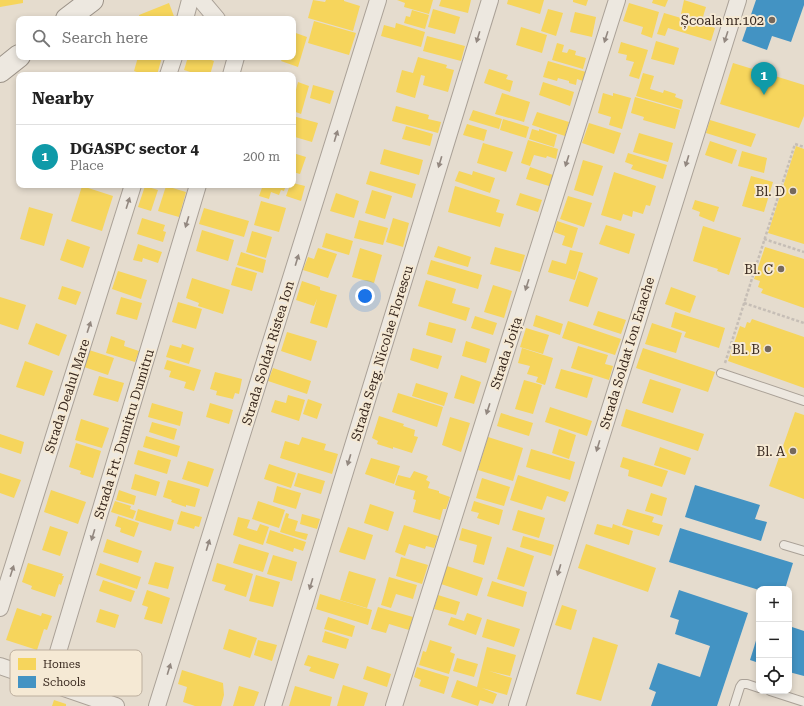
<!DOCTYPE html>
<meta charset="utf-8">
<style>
body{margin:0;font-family:"Roboto Serif",serif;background:#f2f2f2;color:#222}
.controls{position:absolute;right:12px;bottom:12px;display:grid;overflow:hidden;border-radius:8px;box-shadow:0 2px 6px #0003}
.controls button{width:36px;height:36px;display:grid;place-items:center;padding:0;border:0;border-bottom:1px solid #e0e0e0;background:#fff;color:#222;font:20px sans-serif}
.you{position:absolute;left:365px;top:296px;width:14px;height:14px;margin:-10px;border:3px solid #fff;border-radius:50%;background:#1a73e8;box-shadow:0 0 0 6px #1a73e833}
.badge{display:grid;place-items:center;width:26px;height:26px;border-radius:50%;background:#75685c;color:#fff;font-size:13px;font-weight:700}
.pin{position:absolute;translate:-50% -33px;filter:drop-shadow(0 1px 2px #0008)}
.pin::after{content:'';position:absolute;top:21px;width:14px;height:12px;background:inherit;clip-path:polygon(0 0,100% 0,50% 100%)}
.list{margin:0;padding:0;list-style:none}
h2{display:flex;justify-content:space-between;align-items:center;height:52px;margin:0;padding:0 16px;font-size:17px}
h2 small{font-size:13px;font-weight:400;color:#767676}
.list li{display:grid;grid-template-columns:26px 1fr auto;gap:12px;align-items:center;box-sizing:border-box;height:64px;padding:0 16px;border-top:1px solid #e0e0e0}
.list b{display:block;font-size:15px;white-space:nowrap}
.list p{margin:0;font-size:13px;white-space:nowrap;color:#767676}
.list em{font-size:13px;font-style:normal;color:#767676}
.icon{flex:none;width:22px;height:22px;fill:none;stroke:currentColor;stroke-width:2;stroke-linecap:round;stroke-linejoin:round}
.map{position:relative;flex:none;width:804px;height:706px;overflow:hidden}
.search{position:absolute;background:#fff;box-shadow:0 2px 6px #0003;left:16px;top:16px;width:280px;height:44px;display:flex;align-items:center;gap:10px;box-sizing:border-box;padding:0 14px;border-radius:8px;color:#767676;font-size:15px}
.panel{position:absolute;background:#fff;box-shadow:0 2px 6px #0003;left:16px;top:72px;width:280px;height:116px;border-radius:8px}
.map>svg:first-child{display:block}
.homes{fill:#f6d55c}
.schools{fill:#4393c3}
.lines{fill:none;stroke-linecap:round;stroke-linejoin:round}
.lane-casing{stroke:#aaa197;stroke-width:10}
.street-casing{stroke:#aaa197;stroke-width:18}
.secondary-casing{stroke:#9a9187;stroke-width:24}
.path{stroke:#c6beb6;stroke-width:2.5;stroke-dasharray:3 2;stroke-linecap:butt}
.lane{stroke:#ede8e0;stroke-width:8}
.street{stroke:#ede8e0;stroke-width:16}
.secondary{stroke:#ede8e0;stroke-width:22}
.oneway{fill:#938880}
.poi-dot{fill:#75685c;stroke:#f5e9d4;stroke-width:1.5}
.labels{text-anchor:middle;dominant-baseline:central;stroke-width:4;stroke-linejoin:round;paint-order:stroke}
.poi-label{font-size:13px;fill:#39291f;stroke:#f5e9d4;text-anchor:end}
.street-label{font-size:13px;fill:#39291f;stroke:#f5e9d4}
.key{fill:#f5e9d4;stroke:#bdaf9e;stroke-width:1}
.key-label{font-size:11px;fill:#39291f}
</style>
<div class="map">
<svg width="804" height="706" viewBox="0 0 804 706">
<rect width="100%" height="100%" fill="#e5dcce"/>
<!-- homes -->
<g class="homes">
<polygon points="0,0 23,0 23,3 0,7"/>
<polygon points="313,0 325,2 326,0 344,0 344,1 360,6 353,31 308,18"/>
<polygon points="397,0 433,0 429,14 404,7 405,3"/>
<polygon points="441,0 471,0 468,13 439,6"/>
<polygon points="508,0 544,0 540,14 507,4"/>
<polygon points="573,0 588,0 586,6 573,2"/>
<polygon points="653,0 668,0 665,7 652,3"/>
<polygon points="684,0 706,7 702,20 681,14"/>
<polygon points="169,3 175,19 140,19 139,15"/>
<polygon points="629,3 659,12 652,38 641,34 643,27 623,21"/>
<polygon points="433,9 460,17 455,34 428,27"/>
<polygon points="548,9 563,13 556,36 541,31"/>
<polygon points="412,10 429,15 425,29 404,23 406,16 410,17"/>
<polygon points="575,12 596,17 592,37 570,32"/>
<polygon points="664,13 715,28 711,41 668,28 665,36 657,34"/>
<polygon points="314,21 356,33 349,55 308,43"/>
<polygon points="396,23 425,32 421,47 381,36 384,25 395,28"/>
<polygon points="521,27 547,35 542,53 516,45"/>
<polygon points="293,32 307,37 298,67 281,61 283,57 293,57"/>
<polygon points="427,36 465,46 461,61 423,51"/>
<polygon points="656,41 679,48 674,65 651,59"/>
<polygon points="621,42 648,50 639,79 629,76 634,62 626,60 627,55 618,53"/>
<polygon points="557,43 564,45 562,52 567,53 569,49 576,51 575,55 586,58 583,69 552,60"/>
<polygon points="138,57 162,57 157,75 145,75 134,71"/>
<polygon points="188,57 203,57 214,61 210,75 200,75 184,70"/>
<polygon points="418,57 447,65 446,68 454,70 448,92 423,85 425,76 421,75 415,98 396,92 402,70 413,73"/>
<polygon points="548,61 586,72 583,81 577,79 576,85 569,83 569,81 558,78 557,81 543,77"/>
<polygon points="733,63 804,85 804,116 799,128 720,104"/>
<polygon points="489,69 508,75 506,79 513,81 510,92 484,83"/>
<polygon points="643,73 654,76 650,89 663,93 664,90 676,94 675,97 683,100 681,109 636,96"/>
<polygon points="298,82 309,86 301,114 293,111 293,101"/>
<polygon points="543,82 574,92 570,106 539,95"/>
<polygon points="313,85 334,91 330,104 310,98"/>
<polygon points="502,93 530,102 524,122 495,114"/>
<polygon points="603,93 613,96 613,93 631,98 622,129 609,125 611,117 598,113"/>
<polygon points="635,97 680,110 675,129 643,120 644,117 631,113"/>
<polygon points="396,106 429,115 428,119 441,122 438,133 392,121"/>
<polygon points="473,110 502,119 499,129 469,120"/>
<polygon points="537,112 569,122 565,136 532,125"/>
<polygon points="293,116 318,123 312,142 295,137 293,144"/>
<polygon points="503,119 529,127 526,138 500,130"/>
<polygon points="710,120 756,134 751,147 706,133"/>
<polygon points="589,123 621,133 614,154 582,143"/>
<polygon points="467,124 487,130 484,141 463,135"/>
<polygon points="406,126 433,134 430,146 402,139"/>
<polygon points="532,129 539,131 539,129 557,135 554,147 529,139"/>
<polygon points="639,133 673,143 668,162 633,152"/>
<polygon points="528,140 558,149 556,159 547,156 546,158 534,155 530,166 521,163"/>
<polygon points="710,141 737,150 732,164 705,155"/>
<polygon points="483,143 513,152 506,172 477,163"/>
<polygon points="796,146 804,149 804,244 768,233"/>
<polygon points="384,149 423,160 419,175 380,164"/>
<polygon points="742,151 767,158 764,173 738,166"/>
<polygon points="293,153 306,157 300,174 293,172"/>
<polygon points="628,153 667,165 663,179 631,169 633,165 625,162"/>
<polygon points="583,160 603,166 593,196 574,190"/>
<polygon points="530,167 553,175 549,186 526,179"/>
<polygon points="370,171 416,184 412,198 366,184"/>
<polygon points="459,171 472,175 473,171 495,178 490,193 455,181"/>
<polygon points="614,172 656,186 650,206 646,205 643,214 633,211 632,217 623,214 621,221 601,215"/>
<polygon points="751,176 773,182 764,212 742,206"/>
<polygon points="293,183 305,186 301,201 286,196 290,185 293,185"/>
<polygon points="263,185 286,185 284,191 281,190 279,195 271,192 269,199 259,196"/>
<polygon points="82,186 113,196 102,231 71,221"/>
<polygon points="145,186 158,190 151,211 138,207"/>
<polygon points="166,186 186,192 179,217 158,211"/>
<polygon points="455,186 500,200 496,212 504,214 500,227 448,212"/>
<polygon points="372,190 392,196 385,219 365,213"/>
<polygon points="336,193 359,201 354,218 330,211"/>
<polygon points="520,193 542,200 538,212 516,205"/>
<polygon points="568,196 592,203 584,227 560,219"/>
<polygon points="695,200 719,207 714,222 699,216 700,212 692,209"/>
<polygon points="261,201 286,208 279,232 254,225"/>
<polygon points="29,207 53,214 44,246 20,239"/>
<polygon points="204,208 249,221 244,237 199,224"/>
<polygon points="142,218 165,225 163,231 166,232 163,242 137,234"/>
<polygon points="393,218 409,223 403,247 386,242"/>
<polygon points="359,220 388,228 383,245 354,238"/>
<polygon points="557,221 578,228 572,248 562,245 565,236 554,232"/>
<polygon points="606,225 635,234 629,254 599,244"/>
<polygon points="703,226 741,238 729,275 717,271 718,269 693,261"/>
<polygon points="202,230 234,240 228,261 196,251"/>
<polygon points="252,231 272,237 266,258 246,252"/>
<polygon points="326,233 353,241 349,255 322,247"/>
<polygon points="67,239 90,247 83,268 60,260"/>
<polygon points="138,244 162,252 158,263 143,258 142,262 133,260"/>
<polygon points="438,246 471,257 468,267 434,257"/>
<polygon points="495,247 525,255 520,272 490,264"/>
<polygon points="765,247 804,259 804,308 761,293 763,289 758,287 760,281 754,279"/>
<polygon points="318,248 337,254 328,278 303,270 308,257 314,259"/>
<polygon points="360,248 382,255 374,283 352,277"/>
<polygon points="570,250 583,253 575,280 548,272 552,260 566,264"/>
<polygon points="241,252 266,260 263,273 237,265"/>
<polygon points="431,260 482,275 478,289 427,274"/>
<polygon points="236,267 257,273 252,291 231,285"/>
<polygon points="118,271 147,280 141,299 112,289"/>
<polygon points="579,271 598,278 588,307 569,301"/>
<polygon points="192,278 230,290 223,314 198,306 199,303 186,298"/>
<polygon points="426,280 456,289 452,303 470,308 466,321 418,306"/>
<polygon points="302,281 320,287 320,290 337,295 327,328 310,323 317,299 314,306 296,300"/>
<polygon points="493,285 512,291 504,318 484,312"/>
<polygon points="62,286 81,292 76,305 58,299"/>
<polygon points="671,287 696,296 690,313 665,304"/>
<polygon points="0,297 26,305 18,330 0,324"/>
<polygon points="121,297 142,303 137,320 116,314"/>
<polygon points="178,302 202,309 196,329 172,322"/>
<polygon points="598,311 626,320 621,334 593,325"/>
<polygon points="675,312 725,328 719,348 684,337 686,332 671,327"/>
<polygon points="536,315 563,324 560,335 533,326"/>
<polygon points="475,316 497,323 493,335 471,328"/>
<polygon points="752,319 804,337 804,388 728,361 740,326 745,328 747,322 750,323"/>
<polygon points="568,321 621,339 615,355 562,338"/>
<polygon points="429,322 456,329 452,343 426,335"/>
<polygon points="36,323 67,335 59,356 28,344"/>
<polygon points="652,323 682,333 676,353 645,344"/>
<polygon points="526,328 549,335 543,354 520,347"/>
<polygon points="287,332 317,341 311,361 281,351"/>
<polygon points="111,336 125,341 124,346 139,351 135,362 106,353"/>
<polygon points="466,341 490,349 486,363 462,356"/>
<polygon points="182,344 194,348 189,364 166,357 170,345 181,348"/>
<polygon points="578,346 608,355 605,364 613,366 609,380 571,368"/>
<polygon points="413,348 442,356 438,369 410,360"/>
<polygon points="522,348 553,358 545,385 536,382 538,377 527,374 530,366 518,363"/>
<polygon points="643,348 715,372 708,392 636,368"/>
<polygon points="89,350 114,358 108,375 84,367"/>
<polygon points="167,360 201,370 194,391 184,388 186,382 169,377 171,371 164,369"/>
<polygon points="25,361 53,371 44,396 16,387"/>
<polygon points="273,368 311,381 307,394 268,381"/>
<polygon points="561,369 593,378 587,398 555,388"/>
<polygon points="215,372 242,379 239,394 235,393 233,399 216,395 217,391 210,389"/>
<polygon points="461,375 481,382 474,404 454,398"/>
<polygon points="99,376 124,383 118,402 93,395"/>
<polygon points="650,379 681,389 673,413 642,403"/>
<polygon points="524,380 542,385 533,414 515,409"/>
<polygon points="416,383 448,393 444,406 412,396"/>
<polygon points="398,393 443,407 437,427 392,412"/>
<polygon points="288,395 305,400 299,421 271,412 275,400 286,403"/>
<polygon points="308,399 322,404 317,419 303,414"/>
<polygon points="152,403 183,412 180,426 148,417"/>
<polygon points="210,403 233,410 229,424 206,417"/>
<polygon points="550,407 592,421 587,436 545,422"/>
<polygon points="626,409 704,434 698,451 621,426"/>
<polygon points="795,412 804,415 804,499 769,486"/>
<polygon points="501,413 533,423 529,436 497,426"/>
<polygon points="379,416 404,424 403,426 415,430 414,436 418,437 412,453 393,447 393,449 377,444 378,441 372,438"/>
<polygon points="450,417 470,423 461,452 442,445"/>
<polygon points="81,419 109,428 102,448 75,440"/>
<polygon points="152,422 177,429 174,440 149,432"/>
<polygon points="559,429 576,435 569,459 552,453"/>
<polygon points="0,434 24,442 21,454 0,447"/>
<polygon points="146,436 180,446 177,457 143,447"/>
<polygon points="302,437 326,444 324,450 338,454 332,474 280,458 285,441 299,445"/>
<polygon points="488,437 523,448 513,481 478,470"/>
<polygon points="76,443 101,451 93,478 80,474 81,471 69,467"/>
<polygon points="660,447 691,458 685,475 654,465"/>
<polygon points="531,449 575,462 570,480 526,467"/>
<polygon points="138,450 171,460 167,474 134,464"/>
<polygon points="623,457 668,471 662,487 628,476 629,470 620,467"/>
<polygon points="371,458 400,466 394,484 365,474"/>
<polygon points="188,461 214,469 208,487 182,479"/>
<polygon points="269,464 296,473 291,488 264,479"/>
<polygon points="414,471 428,476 426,480 430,482 428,488 439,491 439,493 450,497 446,509 443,509 440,520 413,512 416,500 413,499 415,491 395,485 398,475 410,478"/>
<polygon points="0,473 21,480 14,498 0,493"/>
<polygon points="298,473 325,481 321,494 294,486"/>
<polygon points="135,474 160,482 156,496 131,489"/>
<polygon points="518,475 569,492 565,502 547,496 542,510 510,500"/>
<polygon points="482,478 510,487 504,506 476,498"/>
<polygon points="168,480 200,489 195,507 186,505 186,507 171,502 172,500 163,497"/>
<polygon points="277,486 301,493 296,509 273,502"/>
<polygon points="51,490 86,502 78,524 44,512"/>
<polygon points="119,490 136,496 134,505 116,500"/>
<polygon points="651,493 667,498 662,516 645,511"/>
<polygon points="115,501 131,506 130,509 136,511 133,519 111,512"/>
<polygon points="258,501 285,510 279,528 252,519"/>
<polygon points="474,501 503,510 499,525 477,518 479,513 471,511"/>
<polygon points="370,504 394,512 388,531 364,523"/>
<polygon points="138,509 174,520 171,531 135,520"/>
<polygon points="627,509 654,517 652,522 663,525 659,536 622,525"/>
<polygon points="518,510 545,518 539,538 512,530"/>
<polygon points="181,511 202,517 199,527 195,526 194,529 177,524"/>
<polygon points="286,513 289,514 288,518 298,521 295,531 308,534 306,540 280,532"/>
<polygon points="302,514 320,519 317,529 300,524"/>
<polygon points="118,516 139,523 134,537 120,532 121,528 115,526"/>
<polygon points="238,517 250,520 247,528 257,531 260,524 269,527 263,545 233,535"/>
<polygon points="597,524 612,528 613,524 633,531 629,545 594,534"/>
<polygon points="404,525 438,536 434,548 426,546 425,549 409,544 405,556 395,552"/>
<polygon points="50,526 68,532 60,556 42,550"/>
<polygon points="348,527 373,535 365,560 339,552"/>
<polygon points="462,528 492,537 484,565 473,562 477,545 459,540"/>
<polygon points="270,530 306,542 303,551 294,548 293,552 266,543"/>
<polygon points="523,536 554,545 551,556 520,547"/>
<polygon points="107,539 142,551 138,563 103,552"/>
<polygon points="239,544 269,553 263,572 233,563"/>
<polygon points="586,544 656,568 648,592 578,568"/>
<polygon points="507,547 534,556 524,587 497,579"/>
<polygon points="273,555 297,562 292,581 267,574"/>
<polygon points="401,557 428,565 422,584 396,576"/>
<polygon points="155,562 174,567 168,589 148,584"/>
<polygon points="28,563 63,574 62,576 64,576 61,585 59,584 55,597 31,589 32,586 22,582"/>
<polygon points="100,563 141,577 137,589 96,575"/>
<polygon points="217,563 253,574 246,597 224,590 226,585 212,581"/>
<polygon points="447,566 483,578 477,596 441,584"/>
<polygon points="349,571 376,579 367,608 340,600"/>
<polygon points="256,575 280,582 273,607 249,601"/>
<polygon points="389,577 417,585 413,599 396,594 391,608 381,605"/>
<polygon points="103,580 135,591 131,602 99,591"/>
<polygon points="492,581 527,592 523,607 487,596"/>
<polygon points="147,590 170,598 162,624 144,619 148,607 142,605"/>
<polygon points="320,594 372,610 368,625 316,609"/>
<polygon points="438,595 460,602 456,615 434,609"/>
<polygon points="562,605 577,610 571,630 555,625"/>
<polygon points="378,607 413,617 409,630 389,624 386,633 371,629"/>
<polygon points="17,608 41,616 42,613 52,616 47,630 44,629 37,650 6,640"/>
<polygon points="100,609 119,615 115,628 96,622"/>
<polygon points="467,613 482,618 476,635 448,625 451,617 464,621"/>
<polygon points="328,617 355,626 352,637 324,629"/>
<polygon points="487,619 520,629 514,647 482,637"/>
<polygon points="229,629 257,638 250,658 223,649"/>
<polygon points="325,631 349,639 346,649 322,642"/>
<polygon points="593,637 618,645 601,701 576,694"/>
<polygon points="258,640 277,645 272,661 254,655"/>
<polygon points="430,640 452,647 450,652 455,654 449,674 419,665 423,651 426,652"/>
<polygon points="487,647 516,655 510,676 489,671 512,678 507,695 482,688 497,694 493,704 480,700 478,706 451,697 457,680 477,687"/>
<polygon points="308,655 339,664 334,679 309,671 311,667 304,665"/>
<polygon points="457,658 478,664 474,677 453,671"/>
<polygon points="367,666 391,674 387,687 363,679"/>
<polygon points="417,667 449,677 444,694 419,686 421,680 414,677"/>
<polygon points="182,670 223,683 224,695 221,706 195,706 183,702 187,687 178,684"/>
<polygon points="343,685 368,693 364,706 337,706"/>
<polygon points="239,686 259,692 254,706 233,706"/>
<polygon points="295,686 332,697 330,706 289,706"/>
<polygon points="54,700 66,704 66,706 52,706"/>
</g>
<!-- schools -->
<g class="schools">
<polygon points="756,0 804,0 804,5 791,42 772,36 767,50 742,41"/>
<polygon points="695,485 760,505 755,519 767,522 761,541 685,517"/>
<polygon points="680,528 793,563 785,589 759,590 669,562"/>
<polygon points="679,590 748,613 717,706 651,706 656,692 649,689 658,663 700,677 710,646 675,634 679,620 670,617"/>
<polygon points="789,626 804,631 804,676 789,672"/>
<polygon points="759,631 759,663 750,660"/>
</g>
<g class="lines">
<defs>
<g id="lane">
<polyline points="721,373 804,401"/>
<polyline points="784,545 804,551"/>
<polyline points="770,691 804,702"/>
<polyline points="734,706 740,687 742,684 747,684 759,688"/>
</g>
<g id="street">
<polyline points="201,0 217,19"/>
<polyline points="185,19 190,0"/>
<polyline points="168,75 174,57"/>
<polyline points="231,75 236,57"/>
<polyline points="0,608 133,185"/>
<polyline points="0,666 116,706"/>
<polyline points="49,682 198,185"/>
<polyline points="157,706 378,0"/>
<polyline points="273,706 490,0"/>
<polyline points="394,706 617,0"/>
<polyline points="517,706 738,0"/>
</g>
<g id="secondary">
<polyline points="67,19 92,0"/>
<polyline points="0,71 19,56"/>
</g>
</defs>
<!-- lane casing -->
<use href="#lane" class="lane-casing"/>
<!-- street casing -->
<use href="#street" class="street-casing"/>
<!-- secondary casing -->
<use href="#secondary" class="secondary-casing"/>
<!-- path -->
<g class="path">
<polyline points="764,239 804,252"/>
<polyline points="744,303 804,323"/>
<polyline points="725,363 795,144 804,147"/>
</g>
<!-- lane -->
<use href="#lane" class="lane"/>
<!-- street -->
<use href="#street" class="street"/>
<!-- secondary -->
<use href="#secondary" class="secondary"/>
</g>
<!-- one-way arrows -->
<defs><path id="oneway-solid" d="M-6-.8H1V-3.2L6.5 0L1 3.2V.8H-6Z"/></defs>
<g class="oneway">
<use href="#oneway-solid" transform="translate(478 37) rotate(107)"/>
<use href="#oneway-solid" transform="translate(606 37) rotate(108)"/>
<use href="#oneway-solid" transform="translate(726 37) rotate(108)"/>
<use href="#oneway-solid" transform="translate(336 136) rotate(-73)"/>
<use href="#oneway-solid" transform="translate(567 161) rotate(108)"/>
<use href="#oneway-solid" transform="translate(687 161) rotate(107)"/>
<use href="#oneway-solid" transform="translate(440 162) rotate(107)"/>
<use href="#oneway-solid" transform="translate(128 203) rotate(-72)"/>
<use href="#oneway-solid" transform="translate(187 222) rotate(107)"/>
<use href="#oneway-solid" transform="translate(297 260) rotate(-73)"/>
<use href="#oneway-solid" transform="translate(527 285) rotate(108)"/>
<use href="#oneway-solid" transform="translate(89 327) rotate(-72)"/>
<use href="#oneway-solid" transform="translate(488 409) rotate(108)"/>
<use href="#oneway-solid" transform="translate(598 446) rotate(107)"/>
<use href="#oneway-solid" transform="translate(349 460) rotate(107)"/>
<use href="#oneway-solid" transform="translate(93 535) rotate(107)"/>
<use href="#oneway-solid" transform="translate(208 545) rotate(-73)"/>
<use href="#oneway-solid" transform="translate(559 570) rotate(107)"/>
<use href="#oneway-solid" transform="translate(12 571) rotate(-72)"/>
<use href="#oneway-solid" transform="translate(311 584) rotate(107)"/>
<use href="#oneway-solid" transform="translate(169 669) rotate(-73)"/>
</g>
<!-- markers -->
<g class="poi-dot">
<circle cx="772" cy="20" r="4"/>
<circle cx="793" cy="191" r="4"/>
<circle cx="781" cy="269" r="4"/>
<circle cx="768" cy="349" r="4"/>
<circle cx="793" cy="451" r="4"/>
</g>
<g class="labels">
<!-- poi labels -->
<g class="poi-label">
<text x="764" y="20">Școala nr.102</text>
<text x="785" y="191">Bl. D</text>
<text x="773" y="269">Bl. C</text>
<text x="760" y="349">Bl. B</text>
<text x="785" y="451">Bl. A</text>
</g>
<!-- street labels -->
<g class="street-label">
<text transform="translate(268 353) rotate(-73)">Strada Soldat Ristea Ion</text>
<text transform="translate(382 353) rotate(-73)">Strada Serg. Nicolae Florescu</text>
<text transform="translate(506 353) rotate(-72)">Strada Joița</text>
<text transform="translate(627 353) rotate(-73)">Strada Soldat Ion Enache</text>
<text transform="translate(67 396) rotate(-72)">Strada Dealul Mare</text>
<text transform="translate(124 434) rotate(-73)">Strada Frt. Dumitru Dumitru</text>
</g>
</g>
<!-- legend -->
<rect x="10" y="650" width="132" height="46" rx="6" class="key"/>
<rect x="18" y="658" width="18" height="12" fill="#f6d55c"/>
<rect x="18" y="676" width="18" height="12" fill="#4393c3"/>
<g class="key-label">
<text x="43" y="668">Homes</text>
<text x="43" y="686">Schools</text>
</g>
</svg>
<div class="controls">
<button>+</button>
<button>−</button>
<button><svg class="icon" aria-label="locate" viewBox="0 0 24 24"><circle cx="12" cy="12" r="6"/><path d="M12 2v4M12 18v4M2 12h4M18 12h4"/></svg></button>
</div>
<div class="you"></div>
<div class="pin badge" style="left:764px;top:95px;background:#0f9aa8">1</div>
<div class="search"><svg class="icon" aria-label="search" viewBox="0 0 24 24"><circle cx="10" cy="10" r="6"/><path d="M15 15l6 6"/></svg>Search here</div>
<section class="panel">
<h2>Nearby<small></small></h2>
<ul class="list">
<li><span class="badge" style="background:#0f9aa8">1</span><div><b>DGASPC sector 4</b><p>Place</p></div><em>200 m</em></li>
</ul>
</section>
</div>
